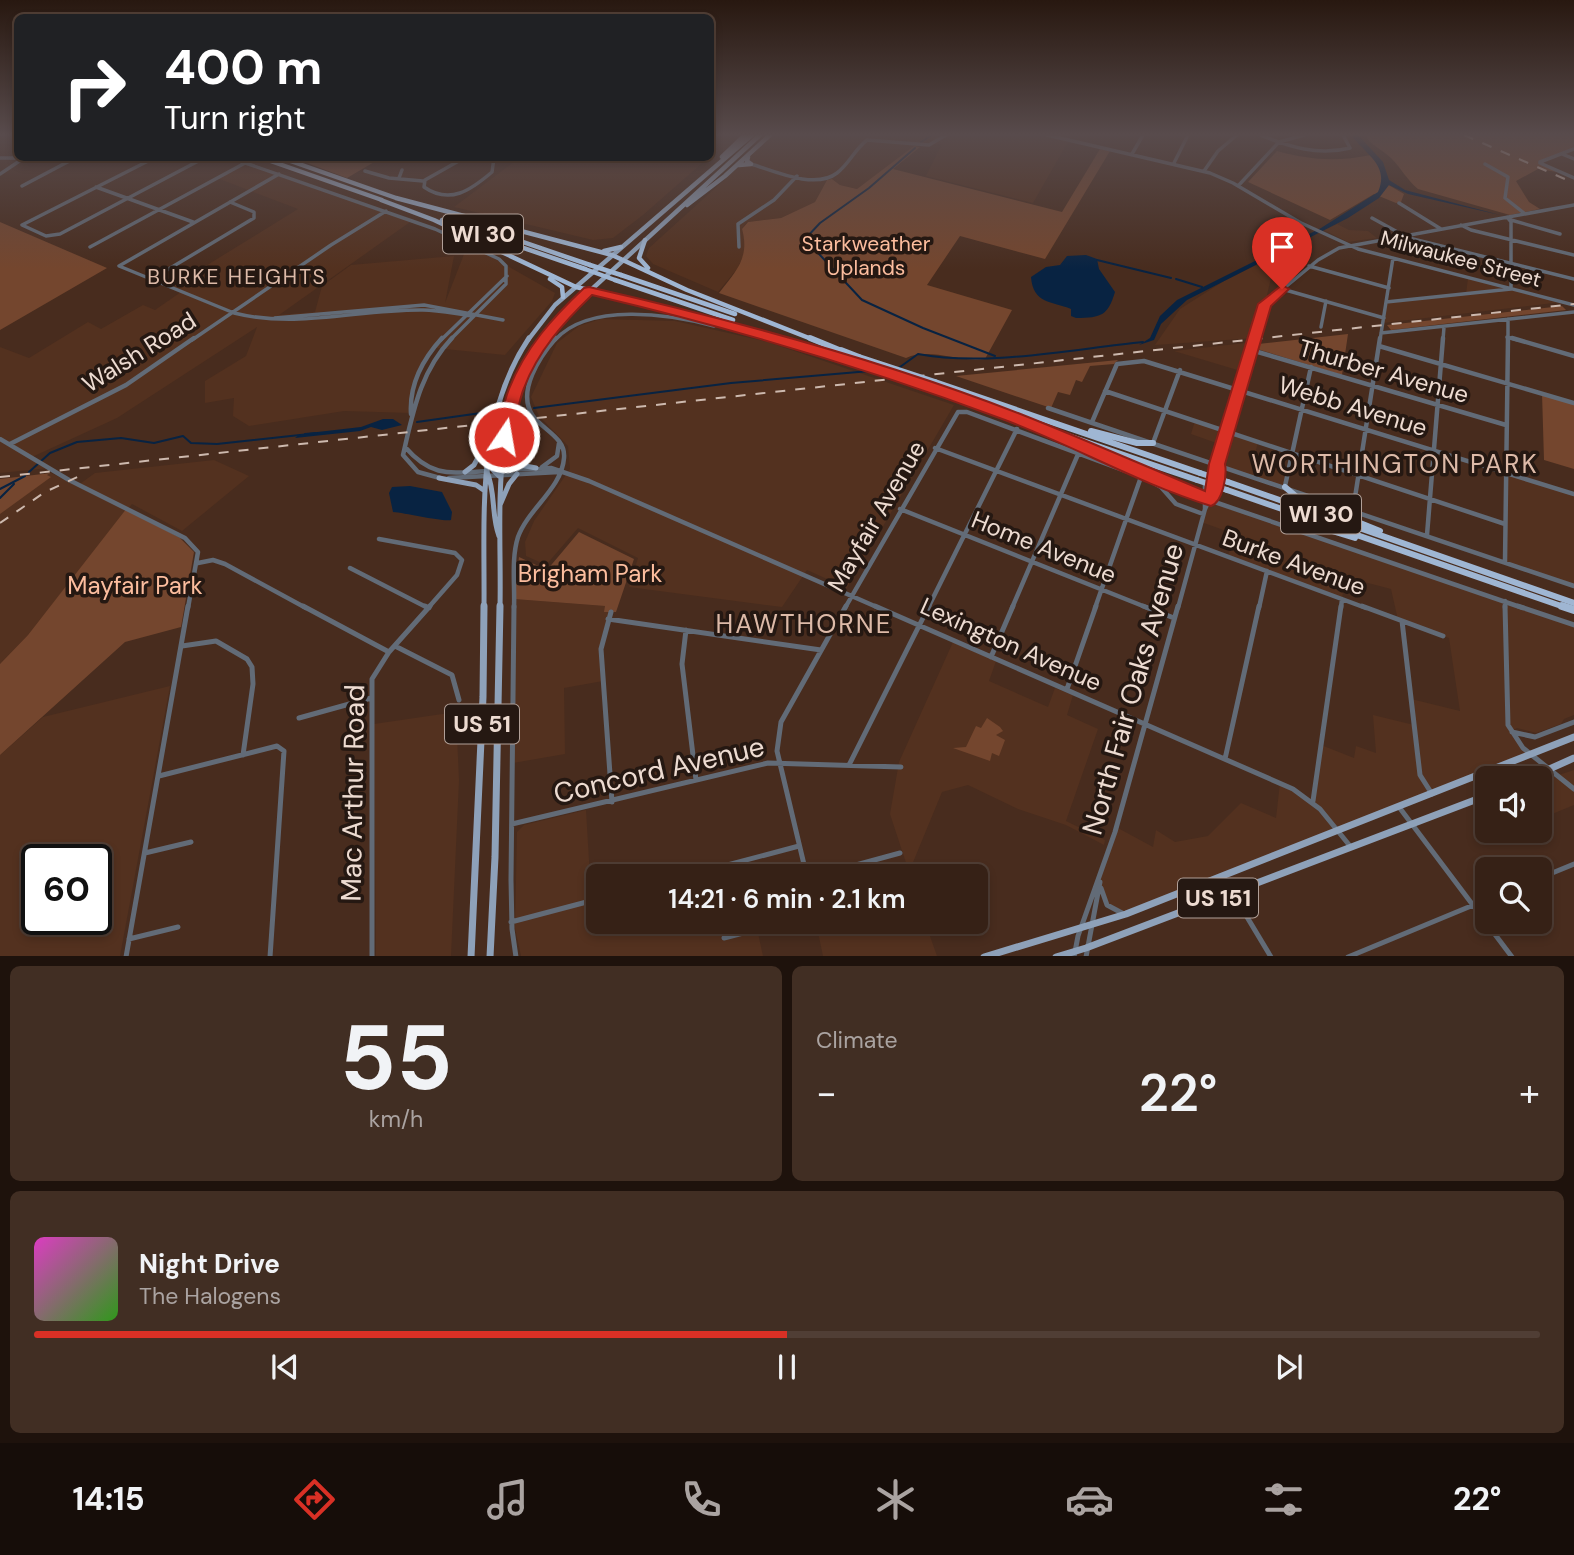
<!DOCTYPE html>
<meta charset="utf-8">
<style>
body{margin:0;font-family:"DM Sans",sans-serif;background:#412e23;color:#f1f3f6;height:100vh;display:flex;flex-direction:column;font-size:26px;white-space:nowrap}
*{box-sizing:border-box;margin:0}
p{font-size:23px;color:#aaa3a1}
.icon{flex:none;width:38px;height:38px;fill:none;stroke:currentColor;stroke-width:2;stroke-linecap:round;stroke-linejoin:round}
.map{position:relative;height:956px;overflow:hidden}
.panel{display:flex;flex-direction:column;gap:10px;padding:10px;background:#1e120c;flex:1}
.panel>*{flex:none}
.guide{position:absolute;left:14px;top:14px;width:700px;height:147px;border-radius:10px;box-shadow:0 4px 10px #0003,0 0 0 2px #503e35;background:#202124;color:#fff;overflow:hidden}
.fabs{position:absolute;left:1475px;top:766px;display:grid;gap:14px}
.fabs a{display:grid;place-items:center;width:77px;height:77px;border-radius:10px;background:#362116;box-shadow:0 4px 10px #0003,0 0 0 2px #503e35;font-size:35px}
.speed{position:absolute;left:21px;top:844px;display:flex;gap:14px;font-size:35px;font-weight:700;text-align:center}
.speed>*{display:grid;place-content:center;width:91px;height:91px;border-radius:50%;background:#362116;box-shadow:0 4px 10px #0003,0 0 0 2px #503e35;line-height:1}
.speed .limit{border:4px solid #111;border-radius:10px;background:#fff;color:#111}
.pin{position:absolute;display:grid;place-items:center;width:60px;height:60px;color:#fff;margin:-72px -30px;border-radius:50% 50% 50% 0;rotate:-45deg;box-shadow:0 0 7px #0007}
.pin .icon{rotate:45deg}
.me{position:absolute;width:77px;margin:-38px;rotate:12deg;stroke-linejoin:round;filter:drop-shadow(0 0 5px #0008)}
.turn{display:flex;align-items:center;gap:24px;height:147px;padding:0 35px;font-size:32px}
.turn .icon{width:91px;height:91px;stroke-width:2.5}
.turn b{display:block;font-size:49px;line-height:60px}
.big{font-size:52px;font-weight:600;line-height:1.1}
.panel .widget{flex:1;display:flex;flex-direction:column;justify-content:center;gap:10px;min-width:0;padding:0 24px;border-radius:10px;background:#412e23}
.panel .dial{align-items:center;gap:0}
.dial b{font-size:91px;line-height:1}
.song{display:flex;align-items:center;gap:21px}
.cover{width:84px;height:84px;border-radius:10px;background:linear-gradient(135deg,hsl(310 70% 55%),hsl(110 70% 35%))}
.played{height:7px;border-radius:4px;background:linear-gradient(90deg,#d93025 50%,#503e35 50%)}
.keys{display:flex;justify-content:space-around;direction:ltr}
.heat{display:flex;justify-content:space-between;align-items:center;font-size:38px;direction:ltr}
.panel .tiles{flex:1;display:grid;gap:10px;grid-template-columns:1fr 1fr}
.widget:last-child{grid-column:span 2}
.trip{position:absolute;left:586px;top:864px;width:402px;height:70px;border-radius:10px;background:#362116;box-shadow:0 4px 10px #0003,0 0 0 2px #503e35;font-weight:600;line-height:70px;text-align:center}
.dock{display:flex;height:112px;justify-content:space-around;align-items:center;background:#160d09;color:#aaa3a1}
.dock .icon{width:49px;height:49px}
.dock .selected{color:#d93025}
.dock b{font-size:32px;color:#f1f3f6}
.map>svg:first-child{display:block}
.built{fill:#53311f;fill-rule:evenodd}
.green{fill:#74462e}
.water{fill:#082342}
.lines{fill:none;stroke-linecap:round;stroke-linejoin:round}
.stream{stroke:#082342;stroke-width:2}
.minor-far2{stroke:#626b77;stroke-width:3.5}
.minor-far1{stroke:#626b77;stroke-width:4.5}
.minor{stroke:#626b77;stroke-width:5}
.major-far2{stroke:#8ea1b9;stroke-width:4.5}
.major-far1{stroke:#8ea1b9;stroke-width:5}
.major{stroke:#8ea1b9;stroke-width:7}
.highway-far2{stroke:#9fb6d3;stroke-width:4.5}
.highway-far1{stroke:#9fb6d3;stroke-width:6}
.highway{stroke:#9fb6d3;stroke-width:8}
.rail{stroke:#cdb9ae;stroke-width:2;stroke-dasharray:10 10;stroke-linecap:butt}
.highway-bridge-far1{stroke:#9fb6d3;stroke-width:4.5}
.highway-bridge{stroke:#9fb6d3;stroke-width:6}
.route{fill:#d93025;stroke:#8d1f18;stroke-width:2}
.labels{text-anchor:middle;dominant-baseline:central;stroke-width:7;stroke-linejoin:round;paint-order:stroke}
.far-park-label{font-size:21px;fill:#fcbd9e;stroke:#251812}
.far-street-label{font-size:21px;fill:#eddbd1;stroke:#251812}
.far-neighbourhood-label{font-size:21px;letter-spacing:2px;fill:#ddbaa8;stroke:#251812}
.shield{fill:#251812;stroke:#b1a098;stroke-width:2}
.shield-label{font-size:23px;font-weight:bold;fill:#eddbd1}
.street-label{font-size:24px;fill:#eddbd1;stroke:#251812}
.park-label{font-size:24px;fill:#fcbd9e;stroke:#251812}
.neighbourhood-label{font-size:26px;letter-spacing:2px;fill:#ddbaa8;stroke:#251812}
.near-street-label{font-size:28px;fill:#eddbd1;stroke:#251812}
</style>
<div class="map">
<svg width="1574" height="957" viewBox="0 0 1574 957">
<rect width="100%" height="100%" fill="#482c1e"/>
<!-- built -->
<path class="built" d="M774 135H1047L1069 140 1033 203 926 176 942 144 918 145 857 189 840 185 832 179 827 180 815 202 781 218 747 222 742 229 746 245 744 255 737 269 718 292 653 264 646 256 649 248Z
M519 158H708L643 215 613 238 593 240 454 207Z
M246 163 413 220 279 315 315 312 322 286 351 265 454 256 445 303 466 249 471 245 555 293 552 301 505 355 435 348 415 379 411 413 344 411 249 426 233 416 234 398 205 403V381L246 356 257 327 117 418 32 457 49 468 0 473V347L29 358 88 322 101 329 143 305 155 310 181 292 170 288 298 209 217 178Z
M1337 224 1349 230 1368 231 1377 238 1348 242 1324 230Z
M1256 265 1272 274 1267 295 1271 298 1266 303 1255 338 1155 345 1180 309 1224 281Z
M1468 278 1562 302 1383 323 1386 302 1466 294Z
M601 319 675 321 768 342 954 405 847 588 807 570 782 607 629 587 638 558 578 528 546 565 526 556 525 542 534 521 570 469 568 446 539 416 531 397 557 343 579 326Z
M1254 342 1244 372 1174 351Z
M1195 421 1258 442 1253 461 1288 472 1285 487 1217 464 1222 445 1191 434Z
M214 460 249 476 182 531 132 504 28 635 0 664V508L51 473 77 486 95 473Z
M1506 472 1574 494V586L1505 562Z
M1211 500 1574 625V715L1564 719 1561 724 1536 733 1517 728 1512 731 1531 755 1120 913 1106 906 1100 880 1116 827 1153 847 1156 830 1175 842 1208 836 1241 803 1276 818 1280 783 1313 800 1321 745 1354 758 1356 746 1376 753 1373 715 1414 725 1411 699 1460 711 1449 638 1398 620 1391 589 1345 577 1342 599 1228 556 1235 534 1201 522Z
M514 599 605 606 611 612 602 641 603 681 564 688 565 754 513 763Z
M953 642 996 661 989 681 1048 707 1055 688 1073 695 1067 715 1098 729 1066 821 1105 840 1104 845 1066 825 1018 809 968 785 942 792 909 872 890 814 899 762Z
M170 686 120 956 0 957V755L43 717ZM37 859H96V919H37Z
M456 712 459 780 451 956H376L374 724Z
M1574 770V805L1540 819V781Z
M586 810 591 894 592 903 598 901V922H743L746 936 758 933 763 956H521L515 928 517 832 524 825Z
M925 922 937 956H823L816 923Z"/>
<!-- green -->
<path class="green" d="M1365 135H1574V149L1540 162 1563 173 1538 169 1516 181 1529 202 1540 209 1510 215 1418 189C1407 180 1401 168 1391 158 1382 149 1371 146 1365 135Z
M914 146 920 147 893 169 1062 212 1100 149 1110 151 1045 259 960 236 927 285 1012 310 985 359C958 363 931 347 906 358L719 293C736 271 750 258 742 229L748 222 781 218 815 202 827 180 832 179 840 185 857 189Z
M1277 151C1310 160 1337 162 1371 155L1377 161 1385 183 1404 194 1401 202 1396 203 1374 194 1330 220 1248 182Z
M294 158H381L347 178Z
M0 222 107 268 0 330Z
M1562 306 1566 310 1391 330 1387 325Z
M1348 334 1342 375 1257 349 1258 344Z
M1118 360 1114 364 1090 366 1082 382 1076 380 1070 395 1058 392 1051 408 956 376Z
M1542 393 1574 403V469L1544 460Z
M51 473 47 475 51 477 0 514V479Z
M127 508 180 538 194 552 181 627 125 642 0 755V664L28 635Z
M579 532 634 559 616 612H604L605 606 514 599 519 557 547 570Z
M987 718 1000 727 1003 731 996 735 1005 740 999 756 992 753 990 761 953 748 966 747 976 726 981 728Z"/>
<!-- water -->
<path class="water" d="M1351 135H1358L1383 162 1389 180 1405 190 1500 215 1408 194 1389 185 1379 198 1348 218 1187 300 1161 324 1154 340 1139 345 1150 338 1160 316 1177 300 1321 228 1378 192C1390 165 1365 154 1351 135Z
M1086 255 1097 259 1099 269 1115 292C1108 315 1102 318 1076 318L1071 316V309C1052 301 1033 304 1031 277L1046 267 1060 265 1067 256Z
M383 419H393L402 425 382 430 371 427 360 431 295 438 300 434 361 427Z
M410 486 442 492 452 512 451 520C443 522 406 513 393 512L389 493 392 487Z"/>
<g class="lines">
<!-- stream -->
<path class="stream" d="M921 142 932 135
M915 148 869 188 820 223 805 239 862 300 923 328 995 356
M1097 260 1171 278
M1176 279 1202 287
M900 367 918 354C987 367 1072 349 1143 342
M534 408 731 383 870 371
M417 422 488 412
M305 434 317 433
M29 472 50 453 77 442 121 438 154 443 183 436 191 443 217 444 300 435
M0 489 25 476
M0 498 14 484"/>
<!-- minor-far2 -->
<path class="minor-far2" d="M1047 135 1210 173 1233 183 1301 223
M1260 135C1290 147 1318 156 1350 148L1343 135
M1132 154 1143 135
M1562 154 1574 159
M0 158H46
M154 158 22 225 46 236 60 234 204 158
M231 158 435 229 499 259 506 266V284L450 340
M464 158 425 180 424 187C450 205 471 190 492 172L494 158
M1540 162 1574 149
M1174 163 1188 135
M1540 163 1574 178
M751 164C774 171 815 190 837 173 849 164 855 149 867 140L929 145 946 135
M1485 164 1508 177 1505 198 1525 214
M365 171 389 178 423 181
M1204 171 1218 151 1237 135
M0 174 24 158
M279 174 119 266 234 313C298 329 359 309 423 310 439 310 456 314 472 316
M399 178 402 170
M22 186 75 158
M1238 186 1279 142 1304 135
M96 187 193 222
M1399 203 1441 229
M1372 218 1403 235
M1511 220 1560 234
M1299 222 1358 249 1574 305
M1461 225 1471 230 1574 255
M1405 237 1574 279
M90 247 245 163
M739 247 738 224 774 200 797 176
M1309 266 1389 288
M152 279 254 218V212L230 202
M1282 289 1384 318
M1386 302 1511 289V222L1507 217
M275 318 424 305 503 320
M1321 327 1326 301
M1381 333 1574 312
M1507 337 1518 340
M192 340 331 245 386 211
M441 340 507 276
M555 340C589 302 669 314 714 326
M1255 340 1266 303 1318 260 1339 248 1574 205
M1380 340 1393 258
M1443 340 1444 327
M1508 340V319"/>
<!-- minor-far1 -->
<path class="minor-far1" d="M1512 338 1574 356
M1379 346 1574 403
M1251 350 1506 425
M1105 391 1505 524
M1048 408 1574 586
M411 414C409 384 422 360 442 338
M1092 422 1117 364 1144 361 1574 494
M0 439 69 480 185 538 198 552 188 608
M1153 443 1180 370
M10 444 126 385 194 338
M405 447C432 478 450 473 488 471
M935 448 1366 608
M542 467 557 456 559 443
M500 470 551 468 589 481 879 608
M440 478 418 472 403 455C413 412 420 372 452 338
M449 478 559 472
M1285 486 1311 367
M1203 498 1523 608
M900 509 1148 608
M1205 509V485L1216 464
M1353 510 1380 338
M1427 535 1443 338
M379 539 455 553 462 560 457 575 428 608
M1505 562 1508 338
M198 563 213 560 225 564 306 608
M350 568 428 608
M1505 601V608
M514 608C515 585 511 559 518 537 528 509 562 488 564 458 566 438 543 430 533 416 516 392 540 356 556 338
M845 608 958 412H967L1147 479 1161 487 1176 504 1203 514
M928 608 1017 429
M1012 608 1079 452
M1095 608 1141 477
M1178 608 1205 509 1215 487 1217 464 1255 338
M1259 608 1267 571
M1341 608 1342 599"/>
<!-- minor -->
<path class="minor" d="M303 606 389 652
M425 606 429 608
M514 606 511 880 512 929 516 957
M875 606 1293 789 1320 809 1350 846
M1143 606 1174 618
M1362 606 1443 636
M1505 606 1508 725 1523 748 1574 789
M1518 606 1574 625
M611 612 601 649 612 802
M608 619 821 650
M1402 621 1420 775 1432 794
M686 630 682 664 696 780
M182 646 216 641 247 659 252 667 253 684 243 755
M395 646 452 675 459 700
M991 657 1013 606
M1067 689 1096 606
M299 718 371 698
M1512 732 1535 737 1574 722
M1225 759 1259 606
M849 765 929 606
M159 776 277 746 284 751 270 957
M1313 801 1341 606
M1399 807 1512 957
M512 824 768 763 901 767
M145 853 191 842
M682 877 799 846
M807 877 777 751 781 722 846 606
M812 877 900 853
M1540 878 1574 864
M1101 888 1107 905 1122 913
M1232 892 1271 957
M511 922 598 899
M724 938 786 922
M129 939 178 927
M126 957 188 606
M372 957V679L389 652 430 606
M1074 957 1078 936 1115 832 1178 606
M1086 957 1100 882
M1348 957 1488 899"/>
<!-- major-far2 -->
<path class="major-far2" d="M722 157 745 135
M739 165 751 164 747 161 748 157
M687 205 725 176 770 135
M528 340 555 305 752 135
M542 340 556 322 760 135"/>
<!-- major-far1 -->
<path class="major-far1" d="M496 418 498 424 493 470 499 476
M500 458 510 463 536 468
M465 472 474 465 487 441
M487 472C496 493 491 515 499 536
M439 478 476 485 485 491
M500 505 509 484 517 474
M484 608C485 515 475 419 529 338
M500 608C502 516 488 417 543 338"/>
<!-- major -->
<path class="major" d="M1527 779 1574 758
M471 957 483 697 484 606
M490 957 495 857 500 606
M984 957 1126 914 1574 737
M1056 957 1086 948 1488 795"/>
<!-- highway-far2 -->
<path class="highway-far2" d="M262 158 382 200
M282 158 399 199
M396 198 612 255 687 290 814 340
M381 200 434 220 576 287 728 323 785 340
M456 219 590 265
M442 220 585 269
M645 240 639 258 648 268
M604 251 621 247
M621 275 735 314
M550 279 562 287 563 297
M615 280 733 320"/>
<!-- highway-far1 -->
<path class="highway-far1" d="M779 338 811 348
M810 338 844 352
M809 347 852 362
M841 350 859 357
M935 382 1200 473
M916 384 1197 480
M1091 431 1137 443H1153
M1074 442 1203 498
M1228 482 1574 603
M1285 487 1298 498 1380 531
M1227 490 1567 608
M1286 525 1309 524 1355 538"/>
<!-- highway -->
<path class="highway" d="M1562 606 1574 610"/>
<!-- rail -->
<path class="rail" d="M1464 135 1574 183
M0 477 1574 304
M0 523 45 492 84 474"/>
<!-- highway-bridge-far1 -->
<path class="highway-bridge-far1" d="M590 265 621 275
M585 269 615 280"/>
<!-- highway-bridge -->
<path class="highway-bridge" d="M859 357 935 382
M852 362 916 384
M1200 473 1228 482
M1197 480 1227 490"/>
</g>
<!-- sky -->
<linearGradient id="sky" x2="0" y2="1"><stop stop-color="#281810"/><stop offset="0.5" stop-color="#584b4c"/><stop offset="1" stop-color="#584b4c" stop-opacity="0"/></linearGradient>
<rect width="1574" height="269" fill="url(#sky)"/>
<!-- route -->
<path class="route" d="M1282 285 1289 289 1271 306 1225 464C1227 475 1223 502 1211 506 1140 484 1074 446 1005 420 870 369 732 328 592 295 563 323 538 351 524 388 517 405 517 425 509 441L504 443 496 437C500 422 503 404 509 389 525 348 553 317 584 288L589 287C734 320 879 359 1018 413 1081 438 1143 465 1205 491L1209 464 1258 304Z"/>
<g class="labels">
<!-- far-park labels -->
<g class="far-park-label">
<text x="866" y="244">Starkweather<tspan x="866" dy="24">Uplands</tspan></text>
</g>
<!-- far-street labels -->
<g class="far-street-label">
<text transform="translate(1461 259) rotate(15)">Milwaukee Street</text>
</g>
<!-- far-neighbourhood labels -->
<g class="far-neighbourhood-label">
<text x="237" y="277">BURKE HEIGHTS</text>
</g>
<!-- shield labels -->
<g class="shield">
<rect x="443" y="214.5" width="80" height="39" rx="5"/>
<rect x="1281" y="494.5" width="80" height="39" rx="5"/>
<rect x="445" y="704.5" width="74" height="39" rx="5"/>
<rect x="1178" y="878.5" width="80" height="39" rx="5"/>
</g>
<g class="shield-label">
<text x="483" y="234">WI 30</text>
<text x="1321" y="514">WI 30</text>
<text x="482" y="724">US 51</text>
<text x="1218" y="898">US 151</text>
</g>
<!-- street labels -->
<g class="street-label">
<text transform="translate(139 352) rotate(-32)">Walsh Road</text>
<text transform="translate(1384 371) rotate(16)">Thurber Avenue</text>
<text transform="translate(1353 406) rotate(17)">Webb Avenue</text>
<text transform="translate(876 516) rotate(-60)">Mayfair Avenue</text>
<text transform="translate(1044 547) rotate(22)">Home Avenue</text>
<text transform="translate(1294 562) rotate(20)">Burke Avenue</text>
<text transform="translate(1011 644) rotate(24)">Lexington Avenue</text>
</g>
<!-- park labels -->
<g class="park-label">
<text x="590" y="573">Brigham Park</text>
<text x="135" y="585">Mayfair Park</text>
</g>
<!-- neighbourhood labels -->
<g class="neighbourhood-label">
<text x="1395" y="464">WORTHINGTON PARK</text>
<text x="804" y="624">HAWTHORNE</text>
</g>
<!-- near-street labels -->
<g class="near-street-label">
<text transform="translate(1133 689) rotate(-74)">North Fair Oaks Avenue</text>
<text transform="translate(659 770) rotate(-13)">Concord Avenue</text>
<text transform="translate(353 793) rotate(-89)">Mac Arthur Road</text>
</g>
</g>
</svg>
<div class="fabs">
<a><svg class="icon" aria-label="sound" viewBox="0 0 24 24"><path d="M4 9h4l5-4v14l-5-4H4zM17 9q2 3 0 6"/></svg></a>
<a><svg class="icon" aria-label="search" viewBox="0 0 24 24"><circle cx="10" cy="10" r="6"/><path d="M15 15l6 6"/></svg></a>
</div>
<div class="speed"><div class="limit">60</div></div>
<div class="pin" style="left:1282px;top:289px;background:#d93025"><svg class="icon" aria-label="arrive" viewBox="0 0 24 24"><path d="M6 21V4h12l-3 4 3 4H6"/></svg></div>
<svg class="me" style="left:504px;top:437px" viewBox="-20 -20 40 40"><circle r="17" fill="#d93025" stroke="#fff" stroke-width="3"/><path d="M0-11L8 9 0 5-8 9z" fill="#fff"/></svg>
<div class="trip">14:21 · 6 min · 2.1 km</div>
<div class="guide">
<div class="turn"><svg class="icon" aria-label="right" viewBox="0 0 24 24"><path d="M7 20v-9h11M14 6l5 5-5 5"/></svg><div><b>400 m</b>Turn right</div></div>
</div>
</div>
<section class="panel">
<div class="tiles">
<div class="widget dial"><b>55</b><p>km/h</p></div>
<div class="widget"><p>Climate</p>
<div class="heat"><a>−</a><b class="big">22°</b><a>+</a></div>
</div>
<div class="widget">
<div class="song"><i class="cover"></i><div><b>Night Drive</b><p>The Halogens</p></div></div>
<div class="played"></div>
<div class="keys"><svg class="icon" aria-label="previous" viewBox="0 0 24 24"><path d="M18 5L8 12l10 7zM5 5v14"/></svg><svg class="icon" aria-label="pause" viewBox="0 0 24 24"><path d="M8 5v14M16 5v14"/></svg><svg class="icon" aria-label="next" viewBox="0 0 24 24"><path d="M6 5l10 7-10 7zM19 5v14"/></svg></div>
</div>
</div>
</section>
<nav class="dock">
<b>14:15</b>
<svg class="icon selected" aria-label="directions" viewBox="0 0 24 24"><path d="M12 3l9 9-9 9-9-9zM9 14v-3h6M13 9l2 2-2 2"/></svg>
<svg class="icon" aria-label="music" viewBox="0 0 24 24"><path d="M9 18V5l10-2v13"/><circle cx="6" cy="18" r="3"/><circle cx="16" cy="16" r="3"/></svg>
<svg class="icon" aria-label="phone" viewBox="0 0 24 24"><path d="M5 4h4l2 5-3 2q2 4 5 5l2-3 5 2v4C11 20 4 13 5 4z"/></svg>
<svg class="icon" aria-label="climate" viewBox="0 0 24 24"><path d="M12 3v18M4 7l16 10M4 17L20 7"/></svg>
<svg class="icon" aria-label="car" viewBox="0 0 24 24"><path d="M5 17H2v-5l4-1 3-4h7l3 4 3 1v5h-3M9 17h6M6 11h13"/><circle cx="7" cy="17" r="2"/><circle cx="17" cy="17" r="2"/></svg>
<svg class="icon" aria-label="filters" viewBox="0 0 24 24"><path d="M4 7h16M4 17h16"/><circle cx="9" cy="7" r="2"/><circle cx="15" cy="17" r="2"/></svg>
<b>22°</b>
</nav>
